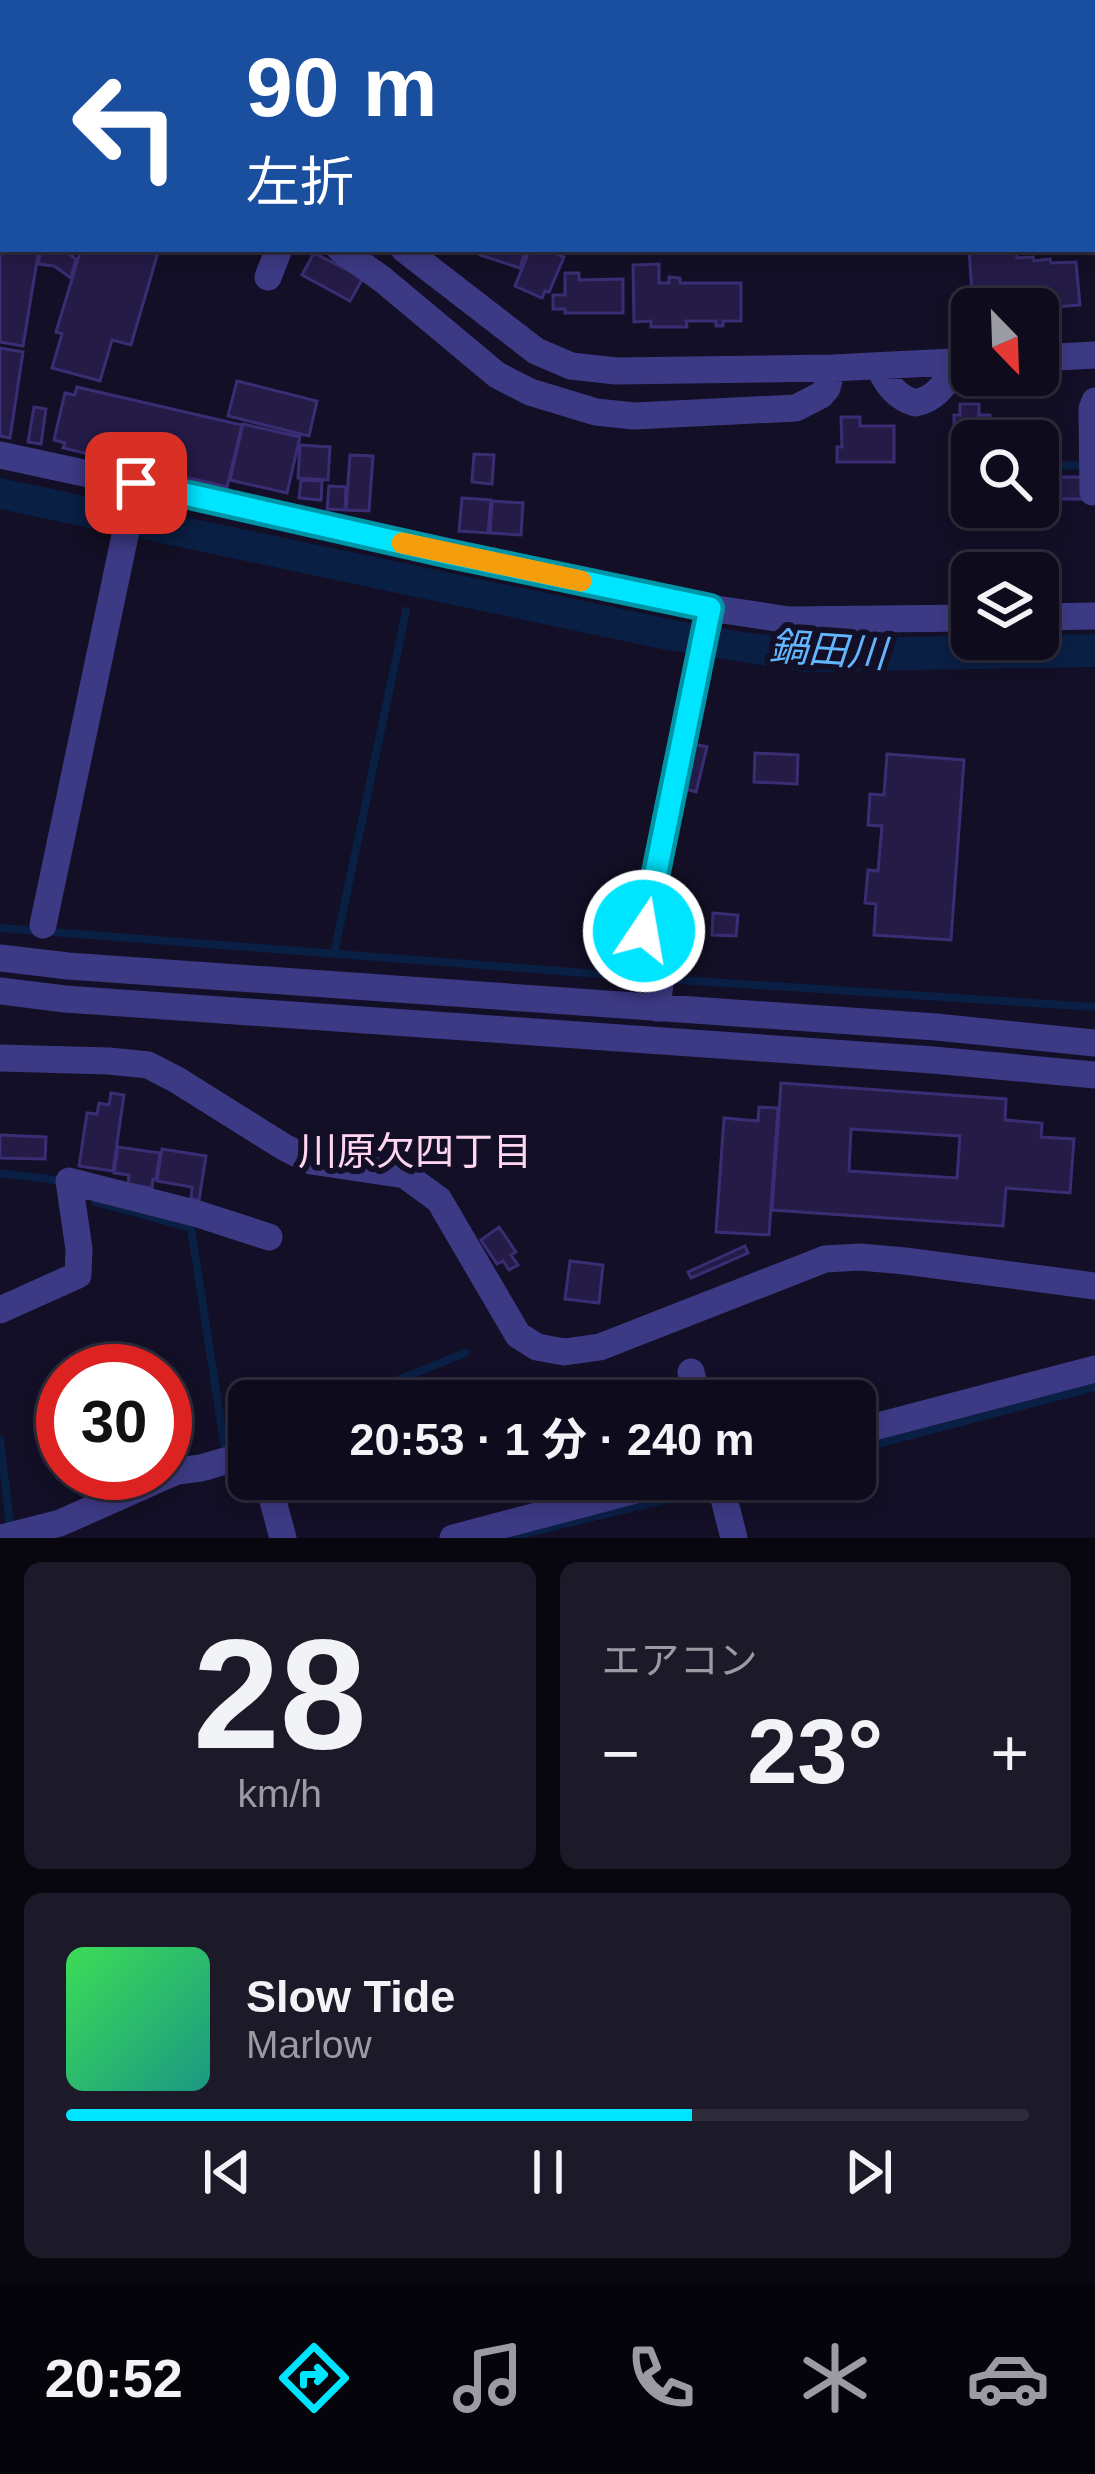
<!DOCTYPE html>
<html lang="ja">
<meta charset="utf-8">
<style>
body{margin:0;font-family:Arial,"Noto Sans JP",sans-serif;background:#1c1929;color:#f1f3f6;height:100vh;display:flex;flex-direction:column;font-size:45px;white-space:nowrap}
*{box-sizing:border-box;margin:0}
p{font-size:39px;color:#9b9ba3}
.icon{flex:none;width:66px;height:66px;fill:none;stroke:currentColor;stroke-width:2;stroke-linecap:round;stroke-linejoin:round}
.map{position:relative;height:1538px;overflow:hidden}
.sheet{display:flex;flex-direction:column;gap:24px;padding:24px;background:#08060f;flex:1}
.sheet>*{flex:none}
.top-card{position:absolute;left:0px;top:0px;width:1095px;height:252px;box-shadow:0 6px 18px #0003,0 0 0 3px #2e2b3b;background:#1a4fa0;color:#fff;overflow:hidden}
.needle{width:78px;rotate:157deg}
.controls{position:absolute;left:951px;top:288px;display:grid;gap:24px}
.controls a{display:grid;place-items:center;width:108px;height:108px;border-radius:18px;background:#0e0b1c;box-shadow:0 6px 18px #0003,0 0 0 3px #2e2b3b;font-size:60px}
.speed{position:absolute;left:36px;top:1344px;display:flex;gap:24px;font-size:60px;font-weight:700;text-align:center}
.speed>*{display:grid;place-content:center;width:156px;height:156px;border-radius:50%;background:#0e0b1c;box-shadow:0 6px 18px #0003,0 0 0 3px #2e2b3b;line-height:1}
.speed .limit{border:18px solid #d22;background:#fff;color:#111}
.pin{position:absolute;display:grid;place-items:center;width:102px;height:102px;color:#fff;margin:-51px;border-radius:24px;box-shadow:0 6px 18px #0006}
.me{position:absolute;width:132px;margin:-66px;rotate:12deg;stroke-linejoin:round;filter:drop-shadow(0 0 9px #0008)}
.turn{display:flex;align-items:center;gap:42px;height:252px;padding:0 48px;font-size:54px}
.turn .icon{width:156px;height:156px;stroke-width:2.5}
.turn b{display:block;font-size:84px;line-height:102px}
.big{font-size:90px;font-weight:700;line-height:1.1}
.sheet .card{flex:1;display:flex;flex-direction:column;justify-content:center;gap:18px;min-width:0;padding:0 42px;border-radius:18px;background:#1c1929}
.sheet .dial{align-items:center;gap:0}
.dial b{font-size:156px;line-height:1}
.song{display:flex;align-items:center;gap:36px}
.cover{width:144px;height:144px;border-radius:18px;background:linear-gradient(135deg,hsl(130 70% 55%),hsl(170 70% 35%))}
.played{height:12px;border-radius:6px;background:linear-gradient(90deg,#00e5ff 65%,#2e2b3b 65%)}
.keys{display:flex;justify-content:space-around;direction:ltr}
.heat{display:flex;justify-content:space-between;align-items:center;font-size:66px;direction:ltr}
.sheet .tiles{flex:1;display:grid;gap:24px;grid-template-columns:1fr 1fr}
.card:last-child{grid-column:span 2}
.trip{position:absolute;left:228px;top:1380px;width:648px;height:120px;border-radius:18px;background:#0e0b1c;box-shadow:0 6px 18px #0003,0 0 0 3px #2e2b3b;font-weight:700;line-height:120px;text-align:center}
.dock{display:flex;height:192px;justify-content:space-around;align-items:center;background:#06040b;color:#9b9ba3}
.dock .icon{width:84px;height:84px}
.dock .selected{color:#00e5ff}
.dock b{font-size:54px;color:#f1f3f6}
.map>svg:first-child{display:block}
.water{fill:#0a1f44}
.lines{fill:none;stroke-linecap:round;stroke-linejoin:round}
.stream{stroke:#0a1f44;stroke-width:8}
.building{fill:#241b47;stroke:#3b2d73;stroke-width:3;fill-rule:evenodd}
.minor{stroke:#3d3a85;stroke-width:27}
.route-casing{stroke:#0095a6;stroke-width:30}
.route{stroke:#00e5ff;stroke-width:21}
.slow{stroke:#f59e0b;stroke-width:21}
.labels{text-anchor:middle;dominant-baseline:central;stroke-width:12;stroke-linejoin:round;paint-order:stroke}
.water-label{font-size:39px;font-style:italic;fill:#62b6ff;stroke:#130f26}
.neighbourhood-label{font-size:39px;fill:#ffd6f0;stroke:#130f26}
</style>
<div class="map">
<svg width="1095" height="1538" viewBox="0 0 1095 1538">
<rect width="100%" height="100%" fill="#130f26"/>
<!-- water -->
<path class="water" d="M0 478 679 621 748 633 813 638 972 636V639H1038V635L1095 634V667L804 672 666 650 0 509Z"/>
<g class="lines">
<!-- stream -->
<path class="stream" d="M299 0 302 3
M431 3 433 0
M957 3 959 0
M0 36 3 37
M1038 466 1085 465
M0 928 625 976
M334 954 406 611
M680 980 1095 1007
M0 1173 55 1180
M96 1202 191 1228 225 1449
M345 1401 465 1353
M0 1440 10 1524
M855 1450 1095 1387
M737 1481 745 1479
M507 1538 706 1490"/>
</g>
<!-- building -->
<path class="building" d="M446 0H685L682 3H444Z
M0 138H3V249H39L23 346 0 342Z
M41 249H62L76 259 71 278 54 266 38 264Z
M81 249H159L131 345 112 340 100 381 52 368 62 334 56 332Z
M482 249H526L520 268 480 255Z
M530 249H545L564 257 549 292 545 291 542 298 515 286Z
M969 249H1016L1017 258 1033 257 1034 261 1050 259 1051 263 1076 262 1080 305 1056 307V313L1038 314V309H973Z
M314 253 363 278 350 301 302 275Z
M659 264V283H669V277L680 278V283H741V321H723V326H716V321H686L687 327H651V321L634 322 633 265Z
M565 273H579V280L623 279V313H565V309H553V295H565Z
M0 348 23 352 10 438 0 436Z
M237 381 317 401 309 436 228 416Z
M77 387 242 425 227 487 63 448 65 443 54 440 65 393 75 395Z
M960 404H979V415H990V441H972V457H954V415H960Z
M34 407 46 409 41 444 28 442Z
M841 417H860V426H894V462H837V447H842Z
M243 424 300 437 287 493 230 480Z
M300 445 330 447 328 480 298 478Z
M474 454 494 455 492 484 472 482Z
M350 455 373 456 369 511 346 510Z
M1038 477H1087V499H1038Z
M301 480 322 481 321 500 299 498Z
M329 486 346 487 345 510 327 509Z
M462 498 491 500 488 533 459 531Z
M492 501 523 503 521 535 490 533Z
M693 744 707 747 696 792 682 788Z
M755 753 798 755 797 784 754 782Z
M887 754 964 760 951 940 874 935 876 904 865 903 868 870 878 871 882 826 868 825 870 794 884 795Z
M713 913 738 915 736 936 712 935Z
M781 1083 1006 1099 1005 1120 1042 1123 1041 1137 1074 1139 1070 1193 1006 1188 1003 1226 772 1210ZM851 1129 960 1136 957 1178 849 1171Z
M111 1093 124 1095 113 1171 79 1166 87 1113 97 1114 99 1103 109 1105Z
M759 1107 778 1108 769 1235 716 1232 724 1118 758 1121Z
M0 1135 46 1137 45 1159 0 1158Z
M118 1147 160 1153 156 1179H153L152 1188 128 1184 129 1175 114 1173Z
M162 1149 206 1156 199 1200 191 1199 192 1187 157 1181Z
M499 1227 516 1252 511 1255 518 1265 509 1270 503 1261 497 1264 481 1240Z
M745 1246 748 1253 691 1278 688 1272Z
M570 1261 603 1265 599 1303 565 1299Z"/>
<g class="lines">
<!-- minor -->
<path class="minor" d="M322 0 326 3
M992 0 996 3
M169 3 171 0
M699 3 701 0
M1092 75 1095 77
M0 85 3 86
M1092 195H1095
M340 249 382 279 497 375 530 392 596 412 634 416 796 408 821 395 827 388 832 368
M404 249 536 351 571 366 616 371 832 368 972 361
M268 277 279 249
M1038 358 1095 355
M879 366C886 384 896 397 915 403 937 399 948 382 955 362
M0 455 710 608 789 620 972 618
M1093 492 1092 409 1095 401
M1038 617 1095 616
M43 925 136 483
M0 958 68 966 936 1027 1095 1043
M0 991 65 999 933 1060 1095 1075
M657 1008 665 942 644 931 710 608
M0 1058 109 1061 148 1065 177 1080 284 1147 311 1161 405 1175 439 1200 518 1335 537 1347 564 1352 600 1347 825 1259 860 1257 905 1261 1095 1286
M0 1310 78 1275 79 1249 69 1181 198 1214 269 1237
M691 1372 698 1401
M855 1432 1095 1369
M267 1479 283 1538
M719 1479 734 1538
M2 1538 60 1523 177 1471 201 1468 249 1454
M453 1538 678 1479"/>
</g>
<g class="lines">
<defs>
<path id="route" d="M136 483 446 553 710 608 644 931"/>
</defs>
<!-- route casing -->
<use href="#route" class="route-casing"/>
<!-- route -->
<use href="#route" class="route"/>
<!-- slow -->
<path class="slow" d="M402 543 581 581"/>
</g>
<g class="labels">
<!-- water labels -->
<g class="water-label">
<text transform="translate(828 650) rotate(4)">鍋田川</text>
</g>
<!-- neighbourhood labels -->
<g class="neighbourhood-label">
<text x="415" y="1151">川原欠四丁目</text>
</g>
</g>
</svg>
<div class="controls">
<a><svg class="needle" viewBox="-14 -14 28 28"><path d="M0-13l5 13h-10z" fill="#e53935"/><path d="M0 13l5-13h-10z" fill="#9b9ba3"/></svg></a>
<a><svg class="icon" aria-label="search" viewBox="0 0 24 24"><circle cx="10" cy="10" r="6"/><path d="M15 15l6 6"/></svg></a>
<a><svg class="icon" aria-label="layers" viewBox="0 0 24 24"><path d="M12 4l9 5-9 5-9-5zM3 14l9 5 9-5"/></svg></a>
</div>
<div class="speed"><div class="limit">30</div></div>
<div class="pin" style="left:136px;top:483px;background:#d93025"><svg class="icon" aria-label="arrive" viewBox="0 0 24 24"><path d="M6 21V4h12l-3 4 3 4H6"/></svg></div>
<svg class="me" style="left:644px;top:931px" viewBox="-20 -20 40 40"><circle r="17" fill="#00e5ff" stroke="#fff" stroke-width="3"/><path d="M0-11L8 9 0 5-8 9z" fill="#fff"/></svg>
<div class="trip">20:53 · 1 分 · 240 m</div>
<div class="top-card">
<div class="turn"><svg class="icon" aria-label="left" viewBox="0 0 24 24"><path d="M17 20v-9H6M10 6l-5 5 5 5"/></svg><div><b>90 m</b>左折</div></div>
</div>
</div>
<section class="sheet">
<div class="tiles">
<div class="card dial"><b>28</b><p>km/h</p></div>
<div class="card"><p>エアコン</p>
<div class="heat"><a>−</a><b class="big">23°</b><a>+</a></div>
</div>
<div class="card">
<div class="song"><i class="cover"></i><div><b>Slow Tide</b><p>Marlow</p></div></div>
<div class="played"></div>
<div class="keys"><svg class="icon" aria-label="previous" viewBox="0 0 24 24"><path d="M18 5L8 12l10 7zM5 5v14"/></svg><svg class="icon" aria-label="pause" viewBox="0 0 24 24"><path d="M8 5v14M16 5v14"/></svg><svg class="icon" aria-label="next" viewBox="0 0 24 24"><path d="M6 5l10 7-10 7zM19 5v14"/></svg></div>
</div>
</div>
</section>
<nav class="dock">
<b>20:52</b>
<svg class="icon selected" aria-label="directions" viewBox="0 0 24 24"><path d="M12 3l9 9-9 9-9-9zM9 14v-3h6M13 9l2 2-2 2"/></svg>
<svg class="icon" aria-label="music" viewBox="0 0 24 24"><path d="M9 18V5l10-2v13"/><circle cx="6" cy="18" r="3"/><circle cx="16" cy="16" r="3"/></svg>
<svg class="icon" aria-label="phone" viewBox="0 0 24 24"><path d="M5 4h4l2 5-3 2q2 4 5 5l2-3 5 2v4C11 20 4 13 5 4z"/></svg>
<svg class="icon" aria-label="climate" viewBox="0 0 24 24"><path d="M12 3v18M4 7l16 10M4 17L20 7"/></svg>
<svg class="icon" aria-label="car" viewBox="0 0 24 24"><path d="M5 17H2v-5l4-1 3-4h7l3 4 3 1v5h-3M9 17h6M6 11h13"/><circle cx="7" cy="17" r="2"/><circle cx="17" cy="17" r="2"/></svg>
</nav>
